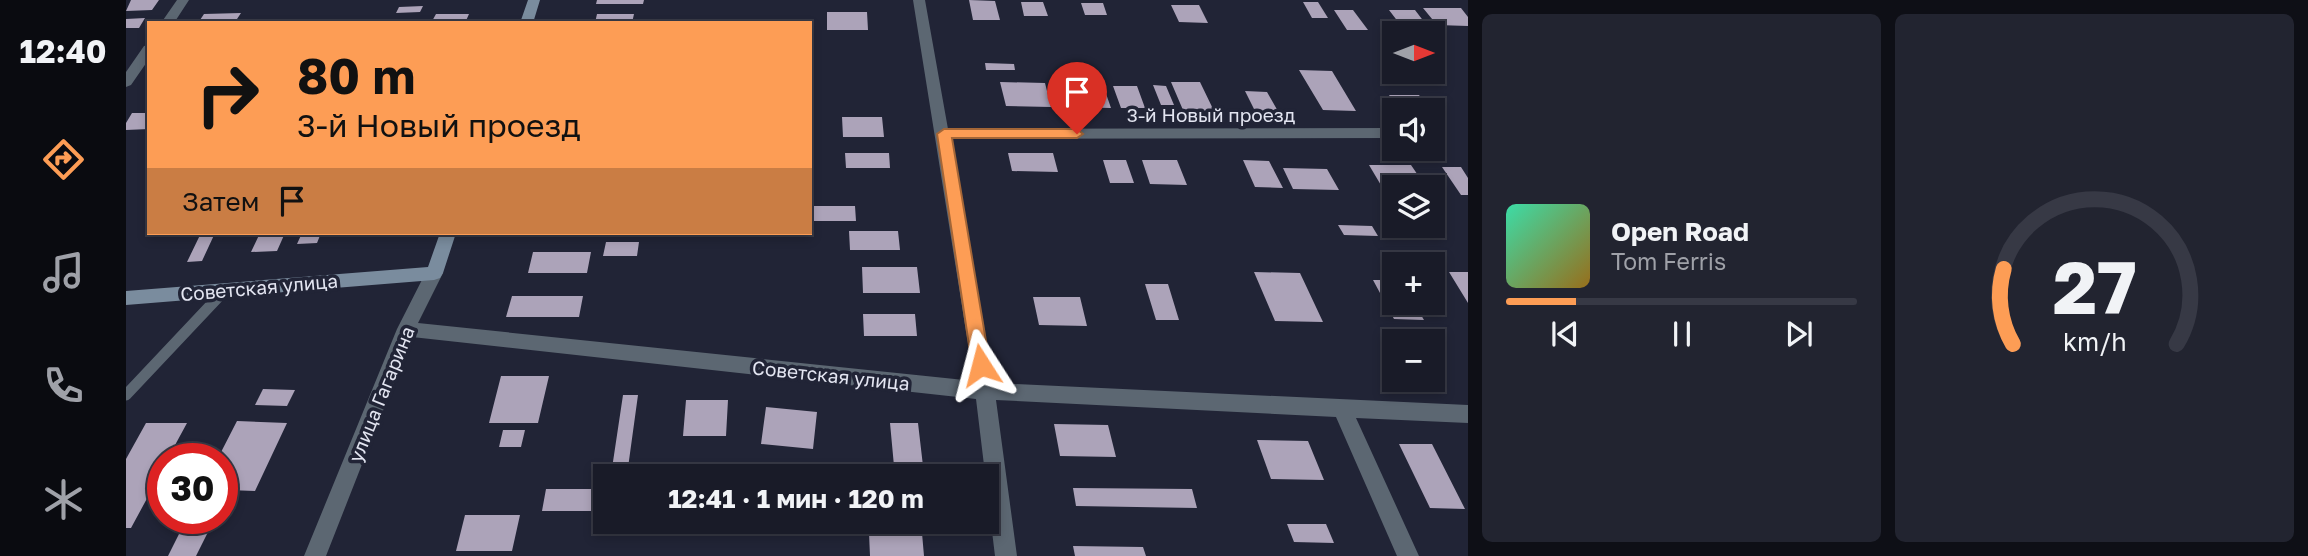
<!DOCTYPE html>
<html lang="ru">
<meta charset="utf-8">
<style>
body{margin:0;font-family:"Golos Text",sans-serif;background:#222430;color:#f1f3f6;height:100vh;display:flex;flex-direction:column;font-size:26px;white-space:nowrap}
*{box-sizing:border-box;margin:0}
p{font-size:23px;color:#9fa1a8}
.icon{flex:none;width:38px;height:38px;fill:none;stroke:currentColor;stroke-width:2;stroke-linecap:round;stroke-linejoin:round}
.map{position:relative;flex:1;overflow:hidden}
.details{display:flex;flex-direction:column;gap:14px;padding:14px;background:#0e0f16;width:840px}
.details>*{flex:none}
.top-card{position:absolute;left:21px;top:21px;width:665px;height:214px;border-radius:0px;box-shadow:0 4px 10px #0003,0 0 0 2px #373945;background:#fd9d55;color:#111;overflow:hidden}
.needle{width:46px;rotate:90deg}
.controls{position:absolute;left:1256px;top:21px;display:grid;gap:14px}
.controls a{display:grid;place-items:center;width:63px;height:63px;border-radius:0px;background:#191b28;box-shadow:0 4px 10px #0003,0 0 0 2px #373945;font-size:35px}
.speed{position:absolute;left:21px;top:443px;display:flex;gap:14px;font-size:35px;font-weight:700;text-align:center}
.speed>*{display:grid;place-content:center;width:91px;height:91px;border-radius:50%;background:#191b28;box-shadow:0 4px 10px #0003,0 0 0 2px #373945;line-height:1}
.speed .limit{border:10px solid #d22;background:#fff;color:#111}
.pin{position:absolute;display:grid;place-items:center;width:60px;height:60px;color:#fff;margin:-72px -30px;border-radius:50% 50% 50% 0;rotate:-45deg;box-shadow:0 0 7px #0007}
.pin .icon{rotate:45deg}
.me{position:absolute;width:77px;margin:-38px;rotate:351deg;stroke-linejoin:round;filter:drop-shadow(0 0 5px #0008)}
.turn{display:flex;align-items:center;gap:24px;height:147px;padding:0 35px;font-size:32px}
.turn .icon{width:91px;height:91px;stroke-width:2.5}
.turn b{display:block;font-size:49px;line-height:60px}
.then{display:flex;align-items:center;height:66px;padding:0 35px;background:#0003;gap:14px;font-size:26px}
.details .card{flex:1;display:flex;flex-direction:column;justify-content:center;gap:10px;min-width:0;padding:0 24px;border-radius:10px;background:#222430}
.details .dial{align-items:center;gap:0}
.dial svg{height:182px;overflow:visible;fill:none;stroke:#373945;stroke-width:7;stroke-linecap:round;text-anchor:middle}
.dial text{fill:#f1f3f6;stroke:none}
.song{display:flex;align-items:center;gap:21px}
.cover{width:84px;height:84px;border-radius:10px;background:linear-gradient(135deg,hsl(160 70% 55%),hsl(40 70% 35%))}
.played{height:7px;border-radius:4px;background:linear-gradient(90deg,#fd9d55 20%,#373945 20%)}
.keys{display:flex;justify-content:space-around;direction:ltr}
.details .tiles{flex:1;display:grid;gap:14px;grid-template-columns:repeat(2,1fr)}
.trip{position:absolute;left:467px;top:464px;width:406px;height:70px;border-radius:0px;background:#191b28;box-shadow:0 4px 10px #0003,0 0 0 2px #373945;font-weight:700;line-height:70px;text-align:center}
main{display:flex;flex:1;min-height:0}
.tabs{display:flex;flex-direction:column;width:126px;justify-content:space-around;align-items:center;background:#0a0b10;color:#9fa1a8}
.tabs .icon{width:49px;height:49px}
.tabs .current{color:#fd9d55}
.tabs b{font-size:32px;color:#f1f3f6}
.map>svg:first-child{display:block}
.building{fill:#aca3b9}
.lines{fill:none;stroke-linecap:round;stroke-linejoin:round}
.lane{stroke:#5c6772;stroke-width:11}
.street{fill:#5c6772;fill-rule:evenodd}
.secondary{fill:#7a8c9e;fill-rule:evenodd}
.route{fill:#fd9d55;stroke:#a46637;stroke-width:2}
.labels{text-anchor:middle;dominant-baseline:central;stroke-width:7;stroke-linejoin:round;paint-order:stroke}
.street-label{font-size:19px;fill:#e3e5f1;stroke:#212436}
</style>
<main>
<nav class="tabs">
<b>12:40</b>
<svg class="icon current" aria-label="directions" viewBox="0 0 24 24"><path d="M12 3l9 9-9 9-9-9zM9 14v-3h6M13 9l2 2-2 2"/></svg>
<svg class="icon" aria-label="music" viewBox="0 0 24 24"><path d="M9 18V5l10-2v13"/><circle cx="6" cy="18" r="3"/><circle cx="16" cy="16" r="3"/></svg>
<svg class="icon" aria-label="phone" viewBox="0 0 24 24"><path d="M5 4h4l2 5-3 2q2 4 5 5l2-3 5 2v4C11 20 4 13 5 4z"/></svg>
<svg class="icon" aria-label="climate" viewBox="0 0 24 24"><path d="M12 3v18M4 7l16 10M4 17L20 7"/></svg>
</nav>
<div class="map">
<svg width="1342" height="556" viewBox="0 0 1342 556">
<rect width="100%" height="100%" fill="#212436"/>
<!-- building -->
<path class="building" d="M5 0H33L26 10 0 11Z
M471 0H518L517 4H470Z
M843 0 869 1 874 20H847Z
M895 2H917L922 16H898Z
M1177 2H1192L1202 18H1186Z
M955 3H977L981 15H959Z
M1045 5H1073L1082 23 1053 22Z
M297 6 294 12 270 13 273 7Z
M1297 8H1335L1342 17V26L1311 25Z
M1208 10H1227L1242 30H1221Z
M1263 10H1289L1302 27H1276Z
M701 12H741L742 30H701Z
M115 13 109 22 72 23 78 14Z
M310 14H343L339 23H305Z
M471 14H508L506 23H469Z
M19 18 13 28H0V19Z
M859 63 888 64 889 70H860Z
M1173 70 1206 71 1230 111 1197 110Z
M874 82 919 83 925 107 880 106Z
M1045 82H1074L1088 111 1057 110Z
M937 85H977L985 108 943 107Z
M1027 85 1040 86 1048 105H1035Z
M987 86H1011L1019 108H995Z
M1119 91 1141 92 1153 113H1130Z
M1263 95H1293L1303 110H1273Z
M6 113H23V129L0 130V123Z
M716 117H756L758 137H717Z
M719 153H763L764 168H720Z
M882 153H927L932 172 886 171Z
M977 160H1000L1008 183H984Z
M1016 160H1051L1061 185 1024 184Z
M1117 160 1143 161 1157 188 1129 187Z
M1243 165H1285L1300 187H1269V197H1262Z
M1316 167H1335L1342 178V195H1335Z
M1157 168 1201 169 1213 190 1167 189Z
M684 206H729L730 221H684Z
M1212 225 1246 226 1252 236 1218 235Z
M723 231H772L774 250H724Z
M75 233H89L76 261 61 262Z
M134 233H159L151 251 125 252Z
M176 233H195L191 243 171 244Z
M480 242H513L511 256H477Z
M407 252H465L461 273H402Z
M736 267H791L794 293H737Z
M1128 272 1174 273 1197 322 1149 321Z
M1323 272H1342V303Z
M1247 280H1269V303H1288L1298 320 1268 319Z
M1019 284H1042L1053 320H1030Z
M386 296H457L453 317H380Z
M907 297H954L961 326 913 325Z
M737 314H789L791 336H738Z
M375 376H423L412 423H363Z
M137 389 169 390 161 406 129 405Z
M497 395H512L501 475H485Z
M560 400H602L600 436H557Z
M640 407 691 412 687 449 635 444Z
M111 421 161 423 129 491 102 490 96 502V458H92Z
M20 423H61L42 458H37V469L5 528H0V459Z
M764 423H792L797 466H768Z
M928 424 982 425 990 457 934 456Z
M377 430H399L395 447H373Z
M1131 440 1182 441 1198 480 1145 479Z
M1273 444H1306L1339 509 1304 508Z
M710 466H746L747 476H710Z
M947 488 1066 489 1071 508 950 506Z
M420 489H471L467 511H416Z
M339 515H394L386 551H330Z
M61 518H89L70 556H42Z
M1161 524H1200L1208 543 1168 542Z
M743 533H796L798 556H744Z
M947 546 1017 547 1020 556H949Z"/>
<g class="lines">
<!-- lane -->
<path class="lane" d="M0 395 99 290"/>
<!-- street -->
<path class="street" d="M51 0H63L48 23H35Z
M787 0H799L822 129 1269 128V138L824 139 867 383 1342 405V423L1230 418 1293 556H1271L1210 417 870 400 891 556H869L850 399 286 337 200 556H178L271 329 302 268H314L317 273 292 323 848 381Z
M23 45V59L5 85 0 87V72L18 46Z"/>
<!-- secondary -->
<path class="secondary" d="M402 0H414L407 23H394Z
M314 233H330L317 273 314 278 308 280 0 305V291L302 267Z"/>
</g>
<!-- route -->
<path class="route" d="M818 129H951L957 134 951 138H826L864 365 861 371 855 373 849 371 846 365 811 134Z"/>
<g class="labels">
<!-- street labels -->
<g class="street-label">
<text x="1085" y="114">3-й Новый проезд</text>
<text transform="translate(133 287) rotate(-5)">Советская улица</text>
<text transform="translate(705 375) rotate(6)">Советская улица</text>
<text transform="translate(255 394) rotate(-68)">улица Гагарина</text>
</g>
</g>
</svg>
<div class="controls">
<a><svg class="needle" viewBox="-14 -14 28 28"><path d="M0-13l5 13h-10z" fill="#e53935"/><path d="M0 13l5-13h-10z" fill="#9fa1a8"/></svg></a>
<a><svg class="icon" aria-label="sound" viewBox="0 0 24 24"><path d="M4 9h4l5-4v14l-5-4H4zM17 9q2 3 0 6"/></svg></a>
<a><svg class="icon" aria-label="layers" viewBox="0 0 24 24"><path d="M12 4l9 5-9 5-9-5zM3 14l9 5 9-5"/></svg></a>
<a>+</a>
<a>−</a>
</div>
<div class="speed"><div class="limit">30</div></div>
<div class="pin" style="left:951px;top:134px;background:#d93025"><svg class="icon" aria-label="arrive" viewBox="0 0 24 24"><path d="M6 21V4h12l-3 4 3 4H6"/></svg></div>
<svg class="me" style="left:855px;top:365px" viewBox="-20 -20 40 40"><path d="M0-17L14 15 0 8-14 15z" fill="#fd9d55" stroke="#fff" stroke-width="4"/></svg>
<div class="trip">12:41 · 1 мин · 120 m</div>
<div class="top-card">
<div class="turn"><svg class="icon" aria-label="right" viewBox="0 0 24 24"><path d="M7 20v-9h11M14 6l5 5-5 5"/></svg><div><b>80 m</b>3-й Новый проезд</div></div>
<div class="then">Затем<svg class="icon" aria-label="arrive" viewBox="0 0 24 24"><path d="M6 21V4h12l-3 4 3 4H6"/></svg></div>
</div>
</div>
<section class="details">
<div class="tiles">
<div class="card">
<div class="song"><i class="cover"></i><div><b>Open Road</b><p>Tom Ferris</p></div></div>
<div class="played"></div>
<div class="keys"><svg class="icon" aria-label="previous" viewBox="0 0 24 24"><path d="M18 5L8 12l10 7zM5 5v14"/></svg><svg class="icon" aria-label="pause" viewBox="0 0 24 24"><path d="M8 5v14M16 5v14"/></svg><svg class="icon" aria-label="next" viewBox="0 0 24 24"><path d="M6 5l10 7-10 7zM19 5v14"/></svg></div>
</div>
<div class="card dial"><svg viewBox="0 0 100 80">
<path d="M14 69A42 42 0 1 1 86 69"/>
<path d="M14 69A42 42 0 0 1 10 36" stroke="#fd9d55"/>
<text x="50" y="56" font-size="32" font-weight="700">27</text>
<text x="50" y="72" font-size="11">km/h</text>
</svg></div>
</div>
</section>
</main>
